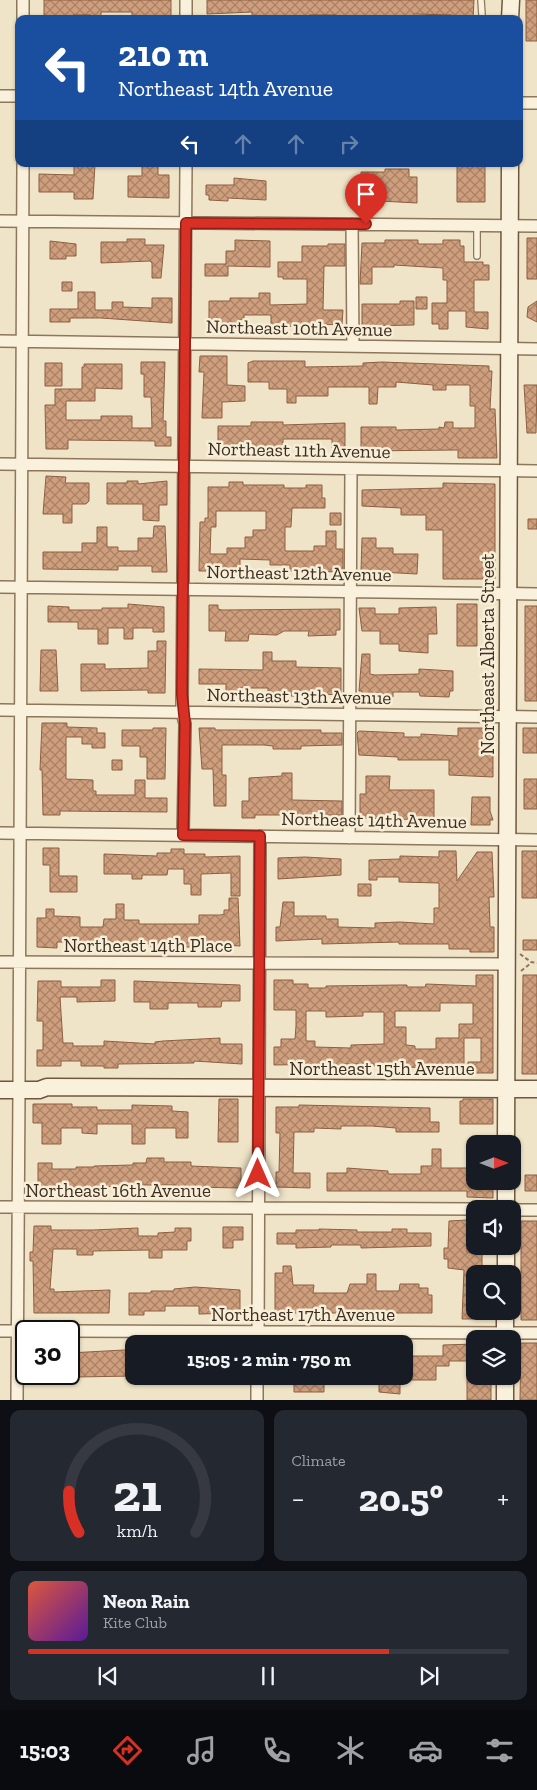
<!DOCTYPE html>
<meta charset="utf-8">
<style>
body{margin:0;font-family:"Zilla Slab",serif;background:#242831;color:#f1f3f6;height:100vh;display:flex;flex-direction:column;font-size:19px;white-space:nowrap}
*{box-sizing:border-box;margin:0}
p{font-size:16px;color:#9ea1a6}
.icon{flex:none;width:28px;height:28px;fill:none;stroke:currentColor;stroke-width:2;stroke-linecap:round;stroke-linejoin:round}
.map{position:relative;height:1400px;overflow:hidden}
.sheet{display:flex;flex-direction:column;gap:10px;padding:10px;background:#0d0f14;flex:1}
.sheet>*{flex:none}
.hud{position:absolute;left:15px;top:15px;width:508px;height:152px;border-radius:10px;box-shadow:0 1px 4px #0004;background:#1a4fa0;color:#fff;overflow:hidden}
.needle{width:32px;rotate:90deg}
.fabs{position:absolute;left:466px;top:1135px;display:grid;gap:10px}
.fabs a{display:grid;place-items:center;width:55px;height:55px;border-radius:10px;background:#171b24;box-shadow:0 1px 4px #0004;font-size:25px}
.speed{position:absolute;left:15px;top:1320px;display:flex;gap:10px;font-size:25px;font-weight:700;text-align:center}
.speed>*{display:grid;place-content:center;width:65px;height:65px;border-radius:50%;background:#171b24;box-shadow:0 1px 4px #0004;line-height:1}
.speed .limit{border:2px solid #111;border-radius:8px;background:#fff;color:#111}
.pin{position:absolute;display:grid;place-items:center;width:42px;height:42px;color:#fff;margin:-51px -21px;border-radius:50% 50% 50% 0;rotate:-45deg;box-shadow:0 0 5px #0007}
.pin .icon{rotate:45deg}
.me{position:absolute;width:55px;margin:-28px;rotate:0deg;stroke-linejoin:round;filter:drop-shadow(0 0 4px #0008)}
.turn{display:flex;align-items:center;gap:18px;height:105px;padding:0 20px;font-size:22px}
.turn .icon{width:65px;height:65px;stroke-width:2.5}
.turn b{display:block;font-size:35px;line-height:42px}
.lanes{display:flex;align-items:center;height:48px;padding:0 20px;background:#0003;justify-content:center;gap:25px;direction:ltr}
.lanes .off{opacity:.35}
.big{font-size:38px;font-weight:800;line-height:1.1}
.sheet .tile{flex:1;display:flex;flex-direction:column;justify-content:center;gap:8px;min-width:0;padding:0 18px;border-radius:10px;background:#242831}
.sheet .dial{align-items:center;gap:0}
.dial svg{height:130px;overflow:visible;fill:none;stroke:#363941;stroke-width:7;stroke-linecap:round;text-anchor:middle}
.dial text{fill:#f1f3f6;stroke:none}
.song{display:flex;align-items:center;gap:15px}
.cover{width:60px;height:60px;border-radius:8px;background:linear-gradient(135deg,hsl(10 70% 55%),hsl(270 70% 35%))}
.played{height:5px;border-radius:2px;background:linear-gradient(90deg,#d93025 75%,#363941 75%)}
.keys{display:flex;justify-content:space-around;direction:ltr}
.heat{display:flex;justify-content:space-between;align-items:center;font-size:28px;direction:ltr}
.sheet .tiles{flex:1;display:grid;gap:10px;grid-template-columns:1fr 1fr}
.tile:last-child{grid-column:span 2}
.trip{position:absolute;left:125px;top:1335px;width:288px;height:50px;border-radius:10px;background:#171b24;box-shadow:0 1px 4px #0004;font-weight:800;line-height:50px;text-align:center}
.tabs{display:flex;height:80px;justify-content:space-around;align-items:center;background:#090b0e;color:#9ea1a6}
.tabs .icon{width:35px;height:35px}
.tabs .active{color:#d93025}
.tabs b{font-size:22px;color:#f1f3f6}
.map>svg:first-child{display:block}
.building{fill:url(#building-cross-hatch);stroke:#8d5f41;fill-rule:evenodd}
.lines{fill:none;stroke-linecap:round;stroke-linejoin:round}
.lane-casing{stroke:#8d765c;stroke-width:8}
.street-casing{stroke:#8d765c;stroke-width:14}
.secondary-casing{stroke:#6f573f;stroke-width:19}
.path{stroke:#8d765c;stroke-width:2;stroke-dasharray:4 2.5;stroke-linecap:butt}
.lane{stroke:#faf1dc;stroke-width:5.5}
.street{stroke:#faf1dc;stroke-width:11}
.secondary{stroke:#faf1dc;stroke-width:16}
.route-casing{stroke:#8d1f18;stroke-width:12}
.route{stroke:#d93025;stroke-width:9}
.labels{text-anchor:middle;dominant-baseline:central;stroke-width:5;stroke-linejoin:round;paint-order:stroke}
.street-label{font-size:19px;fill:#3d2e20;stroke:#f7eed8}
</style>
<div class="map">
<svg width="537" height="1400" viewBox="0 0 537 1400">
<defs>
<pattern id="building-cross-hatch" width="8" height="8" patternUnits="userSpaceOnUse" patternTransform="scale(1.25)"><rect width="8" height="8" fill="#cf9f7d"/><path d="M0 0l8 8M0 8l8-8" fill="none" stroke="#a98266"/></pattern>
</defs>
<rect width="100%" height="100%" fill="#f0e4c8"/>
<!-- building -->
<path class="building" d="M44 0H171V18L132 19V12H101V19H91V15H73V19H44Z
M207 0H474L473 19H452V15L414 14V19H381V16H364V19H336V15H309L308 18 275 19V17L252 16V12L207 14Z
M526 0H537V41H526Z
M74 164H95L93 199H74V192H39V174L74 175Z
M142 164H158V175H169V198L128 197V176H142Z
M457 164H485V202H457Z
M385 169H409V177H417V203L361 200V172H385Z
M234 178 266 181V200L228 198V201L209 200V195H206V185H234Z
M527 238H537V279H527Z
M127 239H145V245H164L161 278H152V263L150 261 101 263V242H127Z
M235 240 270 241V267L228 266V276H205V264H226V251H235Z
M385 240H418V244H443V240H460V246H464V262H483V265H489V280H474V312H488V329L466 327V311H448V329H439V324H432V303H447V280H443V268L394 265V267H372V284H360L362 243H385Z
M50 241 76 244V256H66V259H50Z
M328 244H345V266H324L323 310H343L342 324 271 327V315H244V320H239V326H230V323H209V301H230V298H259V293H270V305L307 304V279H283V277H278V262H302V246H328Z
M62 282H72V291H62Z
M78 292H95V310H112V302H123V307L152 308V298H172V323L101 318H70V322H50V309H78Z
M416 297H427V309H416Z
M400 301H414V325L362 326V304H400Z
M537 301V322L527 317 528 307Z
M200 356H227V385L245 386V401L222 402V418H202L204 372H199Z
M253 361H305V367L363 366V363L382 362 489 366V371H492L490 409H495L497 458H458V450L361 451V427H396V430L439 429V427L444 428 445 422H453V428H475V406H470V385H446V390H433V385L396 382V387H378L377 404H369V387H328V396H296V403H287V389H269V382H248V363Z
M141 362H165L163 421H166V437H171V446H155V441L68 440V449H46L45 405H55V389H82V367H84V364H122V389L95 388V401H66V420H101V416H132V428H152L151 397H144V374H141Z
M45 363H62V386H45Z
M524 385H537L536 433H527Z
M251 422H283V425L345 423V448H332V439H283V449L234 448V445H218V426H251Z
M46 476 66 477 65 483H89V501L86 504H72V523H63V514H43Z
M127 481H138V484L167 481V505H159V521L143 520V504H107V483H127Z
M229 482H243V485H284V488H306V485H322V498H325V508H292L291 527H285V551H314V546H326V531H336V549H343V572L290 571V565H270V560L240 559V571H199L200 522H205V518H208V487H229ZM216 511H266V530H253V537H245V548H227V554H210L211 527H216Z
M443 483 495 484V579H443V530H426V515H401V508L362 506V490L443 488Z
M330 513H341V525H330Z
M528 519H537V529H528Z
M154 526H165L167 572H152V566H118V570L43 569V552H82V543H97V527H107V547H118V551H138V538H153Z
M362 538H376V548H393V554H418L417 574 361 571Z
M128 604 164 607V632H153V628H133V639H124V628H108V644H98V629H78V622H48V606L69 607V610H102V608H128Z
M457 604H477V646H457Z
M209 605H218V609L222 610 340 609V630H336V635L308 636 309 631H284L277 635 249 634 248 641H225L226 631H209Z
M525 606H537V701H525Z
M436 607 437 634H428V653L399 651V644H380V631H362L359 608H375V614H399V608Z
M157 641H166L165 693H148V690L81 691V664H105V669L148 668V651H157Z
M41 650H56L58 691H40Z
M263 652H272V661H296V667L341 668V695L303 693V696H291V693H268V688H240V693H226V684H199V669L263 670Z
M362 654H370V674L375 675 419 674V669L453 671V691H450L449 697 420 696 419 692H393V697L362 696V691H359Z
M42 723H67V727L97 728V733H105V748H92V744H82V737H66V779L93 780V791H96V795H135V780H145V798H167V812L60 811V815H43L42 770H40Z
M153 728H166L165 779H147V757H140V746H122V730H153Z
M199 728H215V730H321V733H342V745L301 746V749H273V746L264 745H222V775H226V806H214L213 769H202Z
M458 728H493V777L449 775V760H398V757L359 755 357 733 359 731 404 733V737H421V734L458 736Z
M523 728H537V753H523Z
M112 760H122V770H112Z
M282 773H292V800L342 801V815H255V818H242V801H249V778L282 776Z
M366 776H390L389 790H434V820L360 818V794H366Z
M524 779H537V809H524Z
M472 797H490V811L493 820H490V825H471Z
M43 848H59V876H77V892H50V865H43Z
M171 849H184V854H205V857L240 856V896H231V873L201 874V895H191V884H184V869H168L167 875H142V879H132V874H104V854L157 856V853H171Z
M439 851H456L457 881 477 852H492L494 897H489L490 927H494V952H470V949H449V944H399V942L322 944V939L276 941V927H280L283 902H294V916H326V919H338V927L375 928V923L400 922 434 924V908H439V883L399 882V877H377V880H369V860L400 859V856L439 857Z
M522 851H537V898H522Z
M305 857 341 859V875L278 879V858Z
M358 884H371V896H358Z
M229 898H238L240 946 192 943V947H151V944L126 942H57V948L37 947V918H46V909H54V916L80 917V927H103L104 919H116V904H124V920H139V924H199V915H221L224 914V910H229Z
M523 940H537V950H523Z
M476 975H493V1073H468V1062H481V1038H464V1069L374 1066V1064H344V1067H330V1064L274 1065V1047H281V1039H295L296 1026V1010H274V980H293V984H308V988H326V986L399 985H407V987H425L426 984 476 986ZM440 1003H473V1024H459V1038H436V1049H415V1046L406 1045V1027H395V1011H440ZM306 1011H326V1017L363 1016V1012H384V1044L351 1045V1048L315 1047V1041H306Z
M523 975H537V1074H522Z
M101 980H115V1001L77 1002V997H60L63 1043H73V1046H104V1041L155 1044V1042L163 1041 220 1038V1044H242V1064L194 1061V1063L118 1064V1068H104V1066H81V1061H61V1066H37V1050H43V1021H37L38 981H61V987H101Z
M134 981 240 985V1001H222L221 1007H198V1003H168V1009H150V1002H134Z
M219 1099H238V1142H218Z
M463 1099H493V1124H460V1101H463Z
M33 1104H72V1107H97V1110H132V1105L172 1106V1111L188 1112V1138H176V1128H145V1144H132V1124H97V1134L82 1133V1128H61V1144H42V1123H33Z
M299 1105 430 1108V1122H439V1132H396V1128L372 1126H341V1129L314 1128V1132H294L293 1173H310V1188L276 1187V1172H279L280 1133H276V1107H299Z
M432 1149H441V1168H475V1181H493V1198L467 1197V1191H327V1173H347V1168L388 1171V1174H421V1166H432Z
M147 1158H164V1162H191V1166L241 1168V1188L191 1187V1189H176V1185H145L52 1189V1194H38V1163H52V1169H76V1167H94V1166L133 1165V1163H146Z
M525 1175H537V1191H525Z
M467 1220V1252H482V1270H475V1319H462L464 1270 448 1268V1259H444V1248H448L449 1221Z
M521 1221H537V1320H521Z
M34 1226H51V1230H93L138 1228V1236H158V1233L175 1232V1228H191V1241H187V1250H162V1258H149V1250L93 1251V1255H77V1249H53L50 1289H54V1292L110 1290 109 1313H34L33 1261H30V1252H33Z
M223 1227H243V1240H233V1248H223Z
M319 1229 357 1230V1232H392V1229H407V1233H431V1246L361 1248V1245H331V1247L296 1248V1244H277V1233H296V1230H319Z
M283 1266H291L293 1285H314L313 1293H347L350 1284H367V1274H376V1291H399L400 1284H419V1288H428V1295H432V1313H275V1273H283Z
M195 1287 240 1290V1313L199 1314V1306H165V1311H144V1315H129V1293H151V1291H174V1289Z
M521 1343H537V1400H520Z
M475 1344V1376H491V1400H467V1361H449V1366H436V1380H404V1356H443V1345Z
M124 1350 134 1351V1376L76 1377V1374H69V1353Z
M294 1376H324V1392H294Z
M379 1383H400V1394L379 1392Z"/>
<g class="lines">
<defs>
<path id="lane" d="M481 0 482 15
M477 225V256"/>
<path id="street" d="M23 19V0
M186 19V0
M0 96H19
M519 103H537
M0 221 537 226
M352 224 353 346
M0 341 537 349
M0 464 537 471
M0 587 537 594
M0 710 537 717
M0 833 537 840
M183 835 185 724 182 712 186 164
M349 838 351 469
M0 962 507 964
M19 1082 23 164
M0 1207 475 1209
M512 1210H537
M0 1331H26
M69 1331 537 1333
M258 1344 260 836
M17 1400 19 1090
M257 1400V1376"/>
<path id="secondary" d="M510 19 511 0
M0 1090H39L47 1087 537 1089
M506 1144 510 164
M506 1209V1181
M506 1274V1246
M505 1339V1311
M505 1400V1376"/>
</defs>
<!-- lane casing -->
<use href="#lane" class="lane-casing"/>
<!-- street casing -->
<use href="#street" class="street-casing"/>
<!-- secondary casing -->
<use href="#secondary" class="secondary-casing"/>
<!-- path -->
<path class="path" d="M520 954 531 962 537 963
M521 971 531 963"/>
<!-- lane -->
<use href="#lane" class="lane"/>
<!-- street -->
<use href="#street" class="street"/>
<!-- secondary -->
<use href="#secondary" class="secondary"/>
</g>
<g class="lines">
<defs>
<path id="route" d="M258 1174 260 836 183 835 185 724 182 694 186 223 366 224"/>
</defs>
<!-- route casing -->
<use href="#route" class="route-casing"/>
<!-- route -->
<use href="#route" class="route"/>
</g>
<g class="labels">
<!-- street labels -->
<g class="street-label">
<text transform="translate(299 328) rotate(1)">Northeast 10th Avenue</text>
<text transform="translate(299 450) rotate(1)">Northeast 11th Avenue</text>
<text transform="translate(299 573) rotate(1)">Northeast 12th Avenue</text>
<text transform="translate(487 654) rotate(-90)">Northeast Alberta Street</text>
<text transform="translate(299 696) rotate(1)">Northeast 13th Avenue</text>
<text transform="translate(374 820) rotate(1)">Northeast 14th Avenue</text>
<text x="148" y="945">Northeast 14th Place</text>
<text x="382" y="1068">Northeast 15th Avenue</text>
<text x="118" y="1190">Northeast 16th Avenue</text>
<text x="303" y="1314">Northeast 17th Avenue</text>
</g>
</g>
</svg>
<div class="fabs">
<a><svg class="needle" viewBox="-14 -14 28 28"><path d="M0-13l5 13h-10z" fill="#e53935"/><path d="M0 13l5-13h-10z" fill="#9ea1a6"/></svg></a>
<a><svg class="icon" aria-label="sound" viewBox="0 0 24 24"><path d="M4 9h4l5-4v14l-5-4H4zM17 9q2 3 0 6"/></svg></a>
<a><svg class="icon" aria-label="search" viewBox="0 0 24 24"><circle cx="10" cy="10" r="6"/><path d="M15 15l6 6"/></svg></a>
<a><svg class="icon" aria-label="layers" viewBox="0 0 24 24"><path d="M12 4l9 5-9 5-9-5zM3 14l9 5 9-5"/></svg></a>
</div>
<div class="speed"><div class="limit">30</div></div>
<div class="pin" style="left:366px;top:224px;background:#d93025"><svg class="icon" aria-label="arrive" viewBox="0 0 24 24"><path d="M6 21V4h12l-3 4 3 4H6"/></svg></div>
<svg class="me" style="left:258px;top:1174px" viewBox="-20 -20 40 40"><path d="M0-17L14 15 0 8-14 15z" fill="#d93025" stroke="#fff" stroke-width="4"/></svg>
<div class="trip">15:05 · 2 min · 750 m</div>
<div class="hud">
<div class="turn"><svg class="icon" aria-label="left" viewBox="0 0 24 24"><path d="M17 20v-9H6M10 6l-5 5 5 5"/></svg><div><b>210 m</b>Northeast 14th Avenue</div></div>
<div class="lanes"><svg class="icon" aria-label="left" viewBox="0 0 24 24"><path d="M17 20v-9H6M10 6l-5 5 5 5"/></svg><svg class="icon off" aria-label="ahead" viewBox="0 0 24 24"><path d="M12 20V5M6 11l6-6 6 6"/></svg><svg class="icon off" aria-label="ahead" viewBox="0 0 24 24"><path d="M12 20V5M6 11l6-6 6 6"/></svg><svg class="icon off" aria-label="right" viewBox="0 0 24 24"><path d="M7 20v-9h11M14 6l5 5-5 5"/></svg></div>
</div>
</div>
<section class="sheet">
<div class="tiles">
<div class="tile dial"><svg viewBox="0 0 100 80">
<path d="M14 69A42 42 0 1 1 86 69"/>
<path d="M14 69A42 42 0 0 1 8 44" stroke="#d93025"/>
<text x="50" y="56" font-size="32" font-weight="700">21</text>
<text x="50" y="72" font-size="11">km/h</text>
</svg></div>
<div class="tile"><p>Climate</p>
<div class="heat"><a>−</a><b class="big">20.5°</b><a>+</a></div>
</div>
<div class="tile">
<div class="song"><i class="cover"></i><div><b>Neon Rain</b><p>Kite Club</p></div></div>
<div class="played"></div>
<div class="keys"><svg class="icon" aria-label="previous" viewBox="0 0 24 24"><path d="M18 5L8 12l10 7zM5 5v14"/></svg><svg class="icon" aria-label="pause" viewBox="0 0 24 24"><path d="M8 5v14M16 5v14"/></svg><svg class="icon" aria-label="next" viewBox="0 0 24 24"><path d="M6 5l10 7-10 7zM19 5v14"/></svg></div>
</div>
</div>
</section>
<nav class="tabs">
<b>15:03</b>
<svg class="icon active" aria-label="directions" viewBox="0 0 24 24"><path d="M12 3l9 9-9 9-9-9zM9 14v-3h6M13 9l2 2-2 2"/></svg>
<svg class="icon" aria-label="music" viewBox="0 0 24 24"><path d="M9 18V5l10-2v13"/><circle cx="6" cy="18" r="3"/><circle cx="16" cy="16" r="3"/></svg>
<svg class="icon" aria-label="phone" viewBox="0 0 24 24"><path d="M5 4h4l2 5-3 2q2 4 5 5l2-3 5 2v4C11 20 4 13 5 4z"/></svg>
<svg class="icon" aria-label="climate" viewBox="0 0 24 24"><path d="M12 3v18M4 7l16 10M4 17L20 7"/></svg>
<svg class="icon" aria-label="car" viewBox="0 0 24 24"><path d="M5 17H2v-5l4-1 3-4h7l3 4 3 1v5h-3M9 17h6M6 11h13"/><circle cx="7" cy="17" r="2"/><circle cx="17" cy="17" r="2"/></svg>
<svg class="icon" aria-label="filters" viewBox="0 0 24 24"><path d="M4 7h16M4 17h16"/><circle cx="9" cy="7" r="2"/><circle cx="15" cy="17" r="2"/></svg>
</nav>
